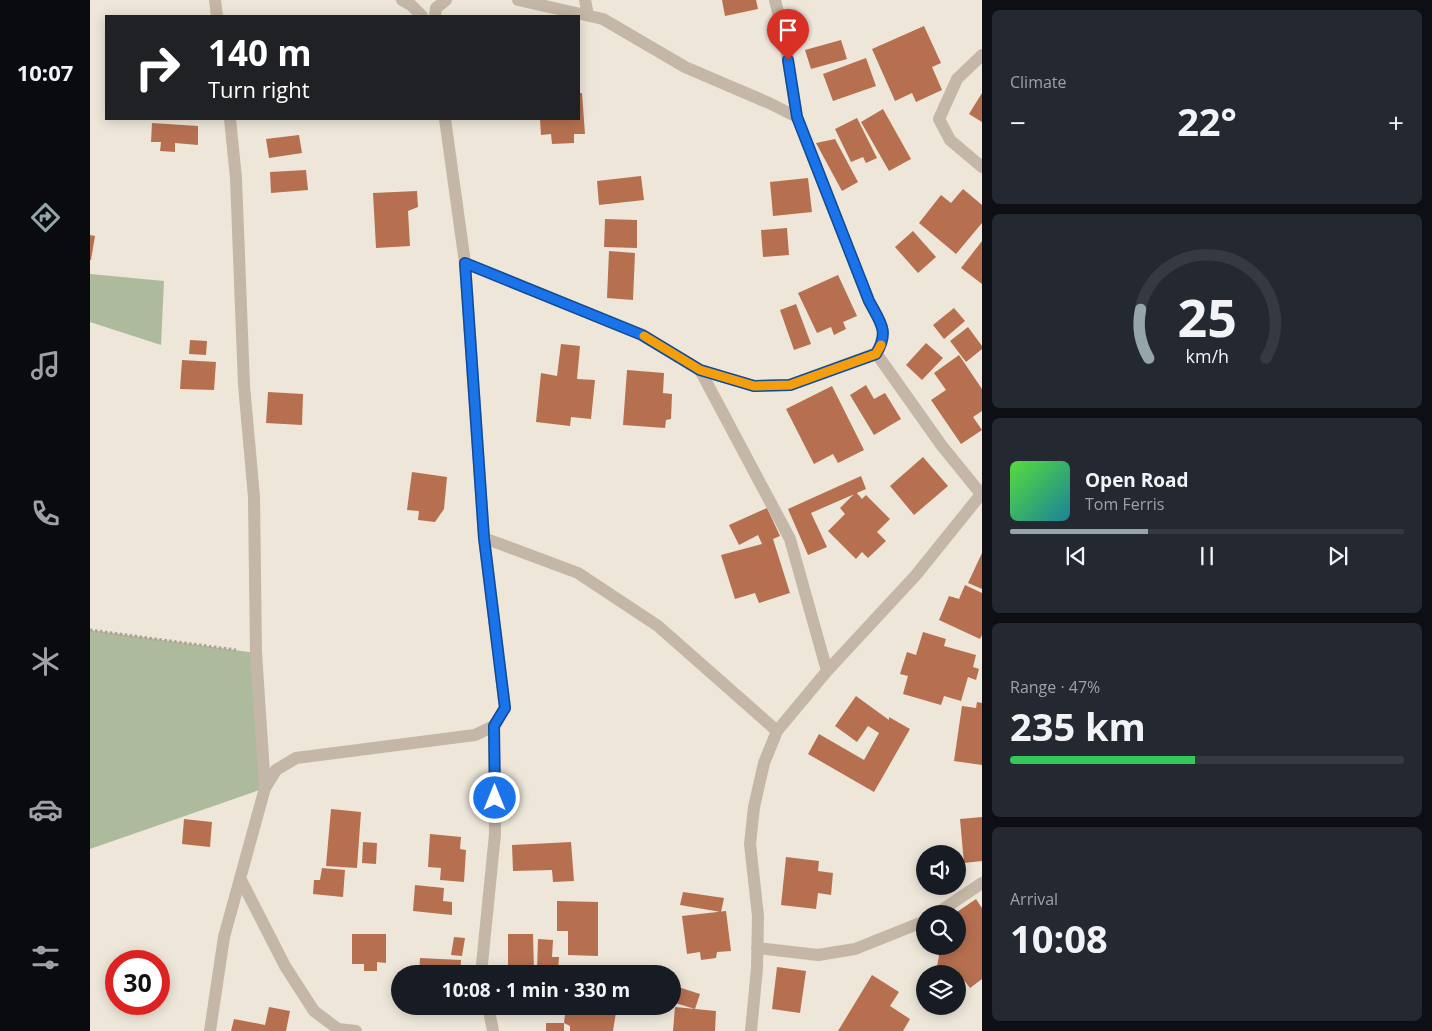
<!DOCTYPE html>
<meta charset="utf-8">
<style>
body{margin:0;font-family:"Open Sans",sans-serif;background:#242831;color:#f1f3f6;height:100vh;display:flex;flex-direction:column;font-size:19px;white-space:nowrap}
*{box-sizing:border-box;margin:0}
p{font-size:16px;color:#9ea1a6}
.icon{flex:none;width:28px;height:28px;fill:none;stroke:currentColor;stroke-width:2;stroke-linecap:round;stroke-linejoin:round}
.map{position:relative;flex:1;overflow:hidden}
.side{display:flex;flex-direction:column;gap:10px;padding:10px;background:#0d0f14;width:450px}
.side>*{flex:none}
.top-card{position:absolute;left:15px;top:15px;width:475px;height:105px;border-radius:0px;box-shadow:0 2px 12px #0003;background:#202124;color:#fff;overflow:hidden}
.buttons{position:absolute;left:826px;top:845px;display:grid;gap:10px}
.buttons a{display:grid;place-items:center;width:50px;height:50px;border-radius:50%;background:#171b24;box-shadow:0 2px 12px #0003;font-size:25px}
.speed{position:absolute;left:15px;top:950px;display:flex;gap:10px;font-size:25px;font-weight:700;text-align:center}
.speed>*{display:grid;place-content:center;width:65px;height:65px;border-radius:50%;background:#171b24;box-shadow:0 2px 12px #0003;line-height:1}
.speed .limit{border:8px solid #d22;background:#fff;color:#111}
.pin{position:absolute;display:grid;place-items:center;width:42px;height:42px;color:#fff;margin:-51px -21px;border-radius:50% 50% 50% 0;rotate:-45deg;box-shadow:0 0 5px #0007}
.pin .icon{rotate:45deg}
.me{position:absolute;width:55px;margin:-28px;rotate:0deg;stroke-linejoin:round;filter:drop-shadow(0 0 4px #0008)}
.turn{display:flex;align-items:center;gap:18px;height:105px;padding:0 20px;font-size:22px}
.turn .icon{width:65px;height:65px;stroke-width:2.5}
.turn b{display:block;font-size:35px;line-height:42px}
.big{font-size:38px;font-weight:700;line-height:1.1}
.side .card{flex:1;display:flex;flex-direction:column;justify-content:center;gap:8px;min-width:0;padding:0 18px;border-radius:8px;background:#242831}
.side .dial{align-items:center;gap:0}
.dial svg{height:130px;overflow:visible;fill:none;stroke:#363941;stroke-width:7;stroke-linecap:round;text-anchor:middle}
.dial text{fill:#f1f3f6;stroke:none}
.song{display:flex;align-items:center;gap:15px}
.cover{width:60px;height:60px;border-radius:8px;background:linear-gradient(135deg,hsl(110 70% 55%),hsl(190 70% 35%))}
.played{height:5px;border-radius:2px;background:linear-gradient(90deg,#94a6aa 35%,#363941 35%)}
.keys{display:flex;justify-content:space-around;direction:ltr}
.heat{display:flex;justify-content:space-between;align-items:center;font-size:28px;direction:ltr}
.charge{height:8px;border-radius:4px;background:linear-gradient(90deg,#34c759 47%,#363941 0)}
.trip{position:absolute;left:301px;top:965px;width:290px;height:50px;border-radius:25px;background:#171b24;box-shadow:0 2px 12px #0003;font-weight:700;line-height:50px;text-align:center}
main{display:flex;flex:1;min-height:0}
.menu{display:flex;flex-direction:column;width:90px;justify-content:space-around;align-items:center;background:#090b0e;color:#9ea1a6}
.menu .icon{width:35px;height:35px}
.menu .current{color:#94a6aa}
.menu b{font-size:22px;color:#f1f3f6}
.map>svg:first-child{display:block}
.green{fill:#adba9c}
.building{fill:#b6704f}
.lines{fill:none;stroke-linecap:round;stroke-linejoin:round}
.path{stroke:#afa192;stroke-width:3;stroke-dasharray:2.5 2.5;stroke-linecap:butt}
.minor{stroke:#c4b7a7;stroke-width:12}
.route-casing{stroke:#114b97;stroke-width:12}
.route{stroke:#1a73e8;stroke-width:9}
.slow{stroke:#f59e0b;stroke-width:9}
</style>
<main>
<nav class="menu">
<b>10:07</b>
<svg class="icon current" aria-label="directions" viewBox="0 0 24 24"><path d="M12 3l9 9-9 9-9-9zM9 14v-3h6M13 9l2 2-2 2"/></svg>
<svg class="icon" aria-label="music" viewBox="0 0 24 24"><path d="M9 18V5l10-2v13"/><circle cx="6" cy="18" r="3"/><circle cx="16" cy="16" r="3"/></svg>
<svg class="icon" aria-label="phone" viewBox="0 0 24 24"><path d="M5 4h4l2 5-3 2q2 4 5 5l2-3 5 2v4C11 20 4 13 5 4z"/></svg>
<svg class="icon" aria-label="climate" viewBox="0 0 24 24"><path d="M12 3v18M4 7l16 10M4 17L20 7"/></svg>
<svg class="icon" aria-label="car" viewBox="0 0 24 24"><path d="M5 17H2v-5l4-1 3-4h7l3 4 3 1v5h-3M9 17h6M6 11h13"/><circle cx="7" cy="17" r="2"/><circle cx="17" cy="17" r="2"/></svg>
<svg class="icon" aria-label="filters" viewBox="0 0 24 24"><path d="M4 7h16M4 17h16"/><circle cx="9" cy="7" r="2"/><circle cx="15" cy="17" r="2"/></svg>
</nav>
<div class="map">
<svg width="892" height="1031" viewBox="0 0 892 1031">
<rect width="100%" height="100%" fill="#ede6d9"/>
<!-- green -->
<path class="green" d="M0 274 74 281 71 345 0 322Z
M0 630 166 653 175 788 0 849Z"/>
<!-- building -->
<path class="building" d="M632 0H666L668 9 635 16Z
M834 26 851 63 842 67 852 90 826 102 822 93 805 101 782 49Z
M751 40 757 59 721 69 715 50Z
M776 58 786 86 743 101 733 74Z
M489 93H492L495 134H484V143L462 144 461 134 451 135 450 119H489Z
M892 93V122L879 114Z
M793 109 821 159 799 171 771 122Z
M767 118 787 158 776 163 773 157 761 162 745 129Z
M62 123 108 126V145L85 143V152L70 151 71 142H61Z
M209 135 212 153 179 158 176 139Z
M745 139 768 182 752 191 726 143Z
M216 170 218 190 181 193 180 172Z
M551 176 554 200 509 205 507 181Z
M718 178 722 212 683 216 680 182Z
M873 189 892 205V223L866 254 829 223 851 195 861 203Z
M327 191 328 207 318 211 320 246 286 248 283 193Z
M515 219 547 220V248L514 247Z
M697 228 699 255 673 257 671 230Z
M823 231 846 257 828 273 805 247Z
M0 235 5 236 1 260H0Z
M892 241V284L871 268Z
M519 251 545 253 543 300 517 298Z
M748 275 767 316 753 322 756 329 744 335 741 327 727 333 708 293Z
M706 304 721 344 704 350 690 310Z
M864 308 875 321 854 339 843 325Z
M878 327 892 346V349L876 362 860 341Z
M100 340 117 341 116 355 99 354Z
M836 343 853 358 832 380 816 365Z
M471 344 490 346 487 379 505 380 501 419 481 417 480 426 446 422 451 373 467 376Z
M869 355 892 389V411L883 417 892 430 871 444 841 400 856 390 844 373Z
M92 360 126 362 124 390 90 389Z
M537 370 574 373 573 393 582 394 581 419 576 420 575 428 533 425Z
M776 385 784 399 795 393 811 419 784 435 760 395Z
M742 386 774 450 748 463 743 454 724 464 696 409Z
M178 392 213 394 212 425 176 423Z
M833 457 858 486 824 515 800 486Z
M322 472 357 477 354 509 345 522 328 520 329 511 317 510Z
M771 476 776 489 721 513 737 547 718 555 698 509Z
M766 492 772 499 776 495 800 519 787 532 796 541 778 558 772 552 766 559 738 531 755 514 750 508Z
M677 508 690 536 683 539 700 593 669 603 665 593 645 599 631 555 672 544 668 535 649 545 639 525Z
M892 553V589L878 583Z
M875 585 892 593V635L890 639 849 620 859 596 869 599Z
M833 632 856 639 854 646 886 655 883 667 889 669 886 680 878 677 871 701 854 696 851 705 813 694 818 676 810 674 817 652 826 655Z
M766 696 799 720V717L820 729 784 792 718 754 729 734 774 760 789 733 778 726 767 742 745 726Z
M887 702 892 703V765L864 761 872 706 886 708Z
M241 809 271 812 267 868 236 866Z
M892 817V861L874 863 870 819Z
M94 819 122 822 120 847 92 844Z
M340 834 371 837 370 849 376 850 374 882 350 880 351 868 338 867Z
M273 842 287 843 286 864 272 863Z
M481 842 484 881 463 882 462 870 423 871 422 845Z
M696 857 729 861 728 871 743 873 741 895 728 893 726 909 691 905Z
M232 868 255 870 253 897 223 894 224 880H230Z
M325 885 354 888 353 901 362 902V915L323 911Z
M593 892 634 898 631 912 590 905Z
M886 899 892 908V979L880 988 867 971 864 974 852 973 847 966 849 956 843 946H868V914H864Z
M467 901 508 902V956L478 955V931H467Z
M636 911 641 951 627 952 626 958 611 960 610 952 597 954 592 916Z
M262 934H296V963L287 962V971H274V964H262Z
M418 934H443L444 970 418 971Z
M364 937 375 938 372 956 361 955Z
M448 939 463 940 462 957H469L468 971H476V974H457L458 972 447 971Z
M330 958 371 960 370 974H329Z
M687 967 716 971 710 1013 682 1009Z
M782 975 809 992 800 1006 820 1019 813 1031H748Z
M582 985 610 994 605 1009 582 1002Z
M476 1006H527L523 1031H480V1026L474 1023Z
M179 1007 200 1011 196 1031H141L144 1019 175 1025Z
M585 1007 626 1011 625 1031H583Z
M456 1023H474V1031H456Z"/>
<g class="lines">
<!-- path -->
<path class="path" d="M0 630 146 650"/>
<!-- minor -->
<path class="minor" d="M125 0 127 16
M312 0 321 5 332 16
M428 0 513 19 595 67 679 103 707 117
M495 0 498 15
M685 0 695 41 707 117 779 301C790 322 800 331 786 353
M345 16 346 8 356 0
M892 55 867 79 849 119 860 140 892 167
M140 119 146 178 154 385 164 497 166 653 175 788
M375 263 553 335 610 370 664 386 700 385 786 353 852 446 891 494
M610 370 700 539 737 671
M394 538 488 573 568 626 687 731
M150 878 195 966 224 1011 248 1029 266 1031
M846 914 892 883
M667 948 728 955 765 949 835 921
M391 974 405 834 404 726
M398 1006 403 1031
M120 1031 134 937 175 788 186 770 206 758 385 735 404 726 415 708 394 538 375 263 355 119
M661 1031 667 968 668 916 660 844 664 807 674 763 687 731 737 671 826 575 892 493"/>
</g>
<g class="lines">
<defs>
<path id="route" d="M405 798 404 726 415 708 394 538 375 263 552 335 610 370 664 386 700 385 786 354C800 331 790 322 779 301L707 117 698 60"/>
</defs>
<!-- route casing -->
<use href="#route" class="route-casing"/>
<!-- route -->
<use href="#route" class="route"/>
<!-- slow -->
<path class="slow" d="M554 336 610 370 664 386 700 385 786 354 791 345"/>
</g>
</svg>
<div class="buttons">
<a><svg class="icon" aria-label="sound" viewBox="0 0 24 24"><path d="M4 9h4l5-4v14l-5-4H4zM17 9q2 3 0 6"/></svg></a>
<a><svg class="icon" aria-label="search" viewBox="0 0 24 24"><circle cx="10" cy="10" r="6"/><path d="M15 15l6 6"/></svg></a>
<a><svg class="icon" aria-label="layers" viewBox="0 0 24 24"><path d="M12 4l9 5-9 5-9-5zM3 14l9 5 9-5"/></svg></a>
</div>
<div class="speed"><div class="limit">30</div></div>
<div class="pin" style="left:698px;top:60px;background:#d93025"><svg class="icon" aria-label="arrive" viewBox="0 0 24 24"><path d="M6 21V4h12l-3 4 3 4H6"/></svg></div>
<svg class="me" style="left:405px;top:798px" viewBox="-20 -20 40 40"><circle r="17" fill="#1a73e8" stroke="#fff" stroke-width="3"/><path d="M0-11L8 9 0 5-8 9z" fill="#fff"/></svg>
<div class="trip">10:08 · 1 min · 330 m</div>
<div class="top-card">
<div class="turn"><svg class="icon" aria-label="right" viewBox="0 0 24 24"><path d="M7 20v-9h11M14 6l5 5-5 5"/></svg><div><b>140 m</b>Turn right</div></div>
</div>
</div>
<section class="side">
<div class="card"><p>Climate</p>
<div class="heat"><a>−</a><b class="big">22°</b><a>+</a></div>
</div>
<div class="card dial"><svg viewBox="0 0 100 80">
<path d="M14 69A42 42 0 1 1 86 69"/>
<path d="M14 69A42 42 0 0 1 9 39" stroke="#94a6aa"/>
<text x="50" y="56" font-size="32" font-weight="700">25</text>
<text x="50" y="72" font-size="11">km/h</text>
</svg></div>
<div class="card">
<div class="song"><i class="cover"></i><div><b>Open Road</b><p>Tom Ferris</p></div></div>
<div class="played"></div>
<div class="keys"><svg class="icon" aria-label="previous" viewBox="0 0 24 24"><path d="M18 5L8 12l10 7zM5 5v14"/></svg><svg class="icon" aria-label="pause" viewBox="0 0 24 24"><path d="M8 5v14M16 5v14"/></svg><svg class="icon" aria-label="next" viewBox="0 0 24 24"><path d="M6 5l10 7-10 7zM19 5v14"/></svg></div>
</div>
<div class="card"><p>Range · 47%</p><b class="big">235 km</b><div class="charge"></div></div>
<div class="card"><p>Arrival</p><b class="big">10:08</b></div>
</section>
</main>
